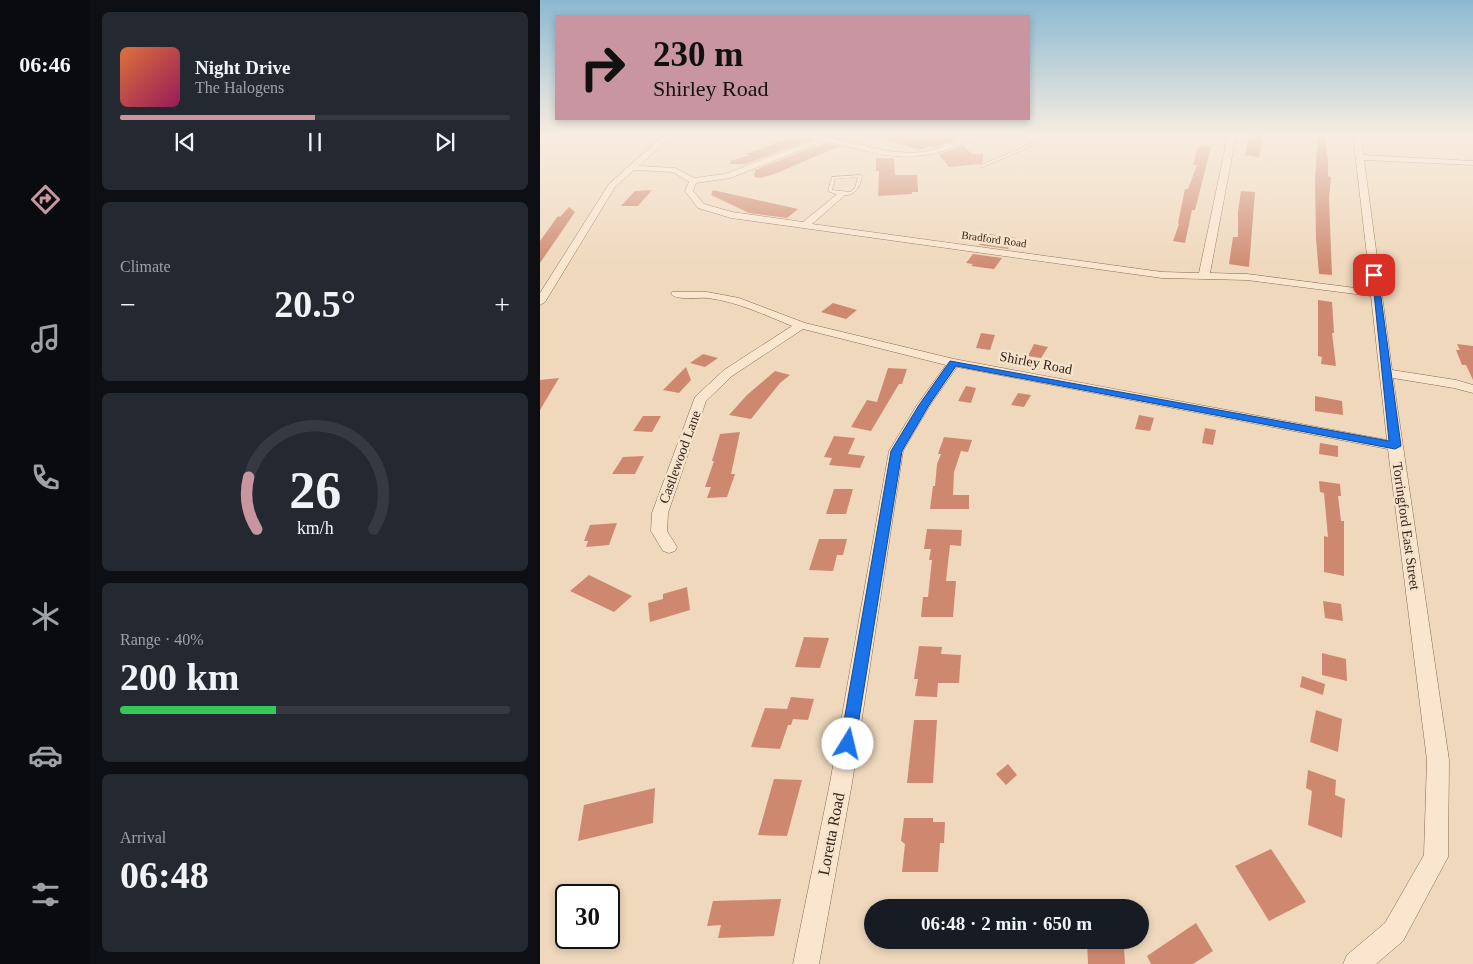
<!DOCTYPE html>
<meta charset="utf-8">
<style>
body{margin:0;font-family:"Times New Roman",serif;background:#242831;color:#f1f3f6;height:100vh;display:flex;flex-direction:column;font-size:19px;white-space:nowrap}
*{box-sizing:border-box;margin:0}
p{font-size:16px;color:#9ea1a6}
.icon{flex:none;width:28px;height:28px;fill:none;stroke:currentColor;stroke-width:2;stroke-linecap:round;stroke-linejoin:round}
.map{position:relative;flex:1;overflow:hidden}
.details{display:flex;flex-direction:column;gap:12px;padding:12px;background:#0d0f14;width:450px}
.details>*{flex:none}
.banner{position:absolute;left:15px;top:15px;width:475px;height:105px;border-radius:0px;box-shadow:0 2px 8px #0003;background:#c995a0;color:#111;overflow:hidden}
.speed{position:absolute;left:15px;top:884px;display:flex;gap:10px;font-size:25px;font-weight:700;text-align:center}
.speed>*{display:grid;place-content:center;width:65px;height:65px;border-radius:50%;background:#171b24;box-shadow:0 2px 8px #0003;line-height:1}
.speed .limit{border:2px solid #111;border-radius:8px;background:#fff;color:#111}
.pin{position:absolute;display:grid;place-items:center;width:42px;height:42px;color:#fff;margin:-21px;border-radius:10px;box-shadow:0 2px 8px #0006}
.me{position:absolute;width:55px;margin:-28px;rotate:9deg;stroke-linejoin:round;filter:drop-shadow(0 0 4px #0008)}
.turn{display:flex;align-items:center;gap:18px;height:105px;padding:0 15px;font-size:22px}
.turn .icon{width:65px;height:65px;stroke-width:2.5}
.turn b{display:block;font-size:35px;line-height:42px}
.big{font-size:38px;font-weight:700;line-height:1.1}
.details .tile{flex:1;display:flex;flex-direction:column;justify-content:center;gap:8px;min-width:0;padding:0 18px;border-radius:8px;background:#242831}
.details .dial{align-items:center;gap:0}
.dial svg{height:130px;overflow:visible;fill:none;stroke:#363941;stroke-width:7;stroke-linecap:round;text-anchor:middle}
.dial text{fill:#f1f3f6;stroke:none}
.song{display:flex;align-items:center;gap:15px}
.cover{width:60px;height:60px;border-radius:8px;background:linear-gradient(135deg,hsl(20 70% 55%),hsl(330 70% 35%))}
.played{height:5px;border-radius:2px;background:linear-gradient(90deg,#c995a0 50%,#363941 50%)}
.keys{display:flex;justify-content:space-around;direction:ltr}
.heat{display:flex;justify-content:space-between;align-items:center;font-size:28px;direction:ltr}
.charge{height:8px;border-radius:4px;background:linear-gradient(90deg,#34c759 40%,#363941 0)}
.trip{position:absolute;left:324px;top:899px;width:285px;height:50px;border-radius:25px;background:#171b24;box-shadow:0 2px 8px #0003;font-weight:700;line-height:50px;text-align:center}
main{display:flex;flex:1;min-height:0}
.tabs{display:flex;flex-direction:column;width:90px;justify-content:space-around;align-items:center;background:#090b0e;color:#9ea1a6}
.tabs .icon{width:35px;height:35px}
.tabs .current{color:#c995a0}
.tabs b{font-size:22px;color:#f1f3f6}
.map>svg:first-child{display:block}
.building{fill:#cf8870}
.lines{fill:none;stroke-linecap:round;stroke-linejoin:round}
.service-casing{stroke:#876855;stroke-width:1}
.minor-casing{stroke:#876855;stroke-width:1}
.service{fill:#fae6cf;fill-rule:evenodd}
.minor{fill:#fae6cf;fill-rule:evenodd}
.route{fill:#1a73e8;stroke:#114b97}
.labels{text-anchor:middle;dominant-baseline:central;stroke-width:5;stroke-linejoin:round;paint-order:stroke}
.far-street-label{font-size:11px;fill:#35231a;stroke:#f6e3cb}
.street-label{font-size:14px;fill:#35231a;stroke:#f6e3cb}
.near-street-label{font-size:16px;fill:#35231a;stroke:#f6e3cb}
</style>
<main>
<nav class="tabs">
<b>06:46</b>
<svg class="icon current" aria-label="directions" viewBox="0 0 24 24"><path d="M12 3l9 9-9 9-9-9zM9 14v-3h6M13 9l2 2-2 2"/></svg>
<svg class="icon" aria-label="music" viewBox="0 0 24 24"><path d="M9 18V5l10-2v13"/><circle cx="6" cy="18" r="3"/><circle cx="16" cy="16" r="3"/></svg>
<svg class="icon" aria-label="phone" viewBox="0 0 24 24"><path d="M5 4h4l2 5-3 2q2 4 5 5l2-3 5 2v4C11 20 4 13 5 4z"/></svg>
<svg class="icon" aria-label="climate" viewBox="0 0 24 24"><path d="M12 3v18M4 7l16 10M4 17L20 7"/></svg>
<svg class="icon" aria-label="car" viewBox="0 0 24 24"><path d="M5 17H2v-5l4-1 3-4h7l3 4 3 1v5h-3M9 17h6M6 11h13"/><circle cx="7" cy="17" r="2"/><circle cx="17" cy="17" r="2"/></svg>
<svg class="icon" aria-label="filters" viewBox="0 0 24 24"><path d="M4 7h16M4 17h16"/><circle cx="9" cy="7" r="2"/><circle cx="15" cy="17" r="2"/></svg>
</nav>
<section class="details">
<div class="tile">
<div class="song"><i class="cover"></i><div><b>Night Drive</b><p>The Halogens</p></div></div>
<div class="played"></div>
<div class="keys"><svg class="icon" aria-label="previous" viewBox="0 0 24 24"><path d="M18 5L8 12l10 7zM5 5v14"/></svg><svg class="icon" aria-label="pause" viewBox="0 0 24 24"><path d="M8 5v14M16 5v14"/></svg><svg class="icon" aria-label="next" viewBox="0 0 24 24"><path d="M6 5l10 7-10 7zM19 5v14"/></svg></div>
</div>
<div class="tile"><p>Climate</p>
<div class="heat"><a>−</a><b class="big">20.5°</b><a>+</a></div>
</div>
<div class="tile dial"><svg viewBox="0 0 100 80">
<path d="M14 69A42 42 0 1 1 86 69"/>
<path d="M14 69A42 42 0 0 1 9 37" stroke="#c995a0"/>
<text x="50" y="56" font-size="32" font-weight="700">26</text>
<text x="50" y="72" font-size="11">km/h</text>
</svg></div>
<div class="tile"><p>Range · 40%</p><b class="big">200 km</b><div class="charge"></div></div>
<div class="tile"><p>Arrival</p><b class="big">06:48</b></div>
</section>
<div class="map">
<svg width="933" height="964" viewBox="0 0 933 964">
<rect width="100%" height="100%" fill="#efd8bc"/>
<!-- building -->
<path class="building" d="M258 135 274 138 206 164H190V161L210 155 205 154Z
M340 135H373L374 140 384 137 382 135H417L418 137H416L417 139 394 147 391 146 379 150 340 137Z
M709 135H724L719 157 705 155Z
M778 135H784L788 160V176L791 177 789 199 792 275 779 274 776 239 775 178Z
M285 143 300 146 237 173 221 178 214 177 215 170Z
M423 145 432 154H443V162L440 164 409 167 399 155Z
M658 146 671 147 655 210H652L645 243 633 241 639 224 638 223 645 189H648L657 165H653Z
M336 158H354L355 175H377L378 192H372V194L338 196 339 171H336Z
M112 190 98 206H81L95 191Z
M173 190 258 209 247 218 209 213 171 195Z
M701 191 715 192 709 267 689 264 693 237H698V212Z
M29 207 35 212 0 263V241L18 216 20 217Z
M448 234 476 238 468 249 439 245Z
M433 254 462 258 454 269 431 266 433 264 426 263Z
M778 300 792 302 794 333H792L796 366 781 364 782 357 778 356Z
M293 303 317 310 306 319 281 312Z
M441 333 455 335 450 350 436 348Z
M494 344 508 347 501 358 488 356Z
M917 344 933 346V380L926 365H922L916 350H920Z
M163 354 178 358 165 367 150 363Z
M146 367 151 380 139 393 123 390Z
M348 368 367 369 362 384H359L331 431 311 427 327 400 337 402Z
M235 371 250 375 240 383 211 419 189 415 207 395Z
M19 378 0 410V380Z
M426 386 436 388 431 403 418 401Z
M478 393 491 395 484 407 471 405Z
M775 396 802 401 803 415 775 411Z
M599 415 614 418 610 431 595 429Z
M103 416H121L112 432 93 431Z
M665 428 676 430 673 445 662 443Z
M200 432 191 474H195L187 497 167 498 171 487H165L174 461H172L180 434Z
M294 436 315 438 308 454 325 456 320 468 289 465 292 458 284 457Z
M404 437 432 440 428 452 421 451 414 472 413 495H429V509H390L393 486H395L397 464 401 454H398Z
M780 443 798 446V457L779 454Z
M104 456 95 474H72L83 457Z
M779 481 800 484 801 496H798L801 521H804V576L784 572V536L788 537 784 493 780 492Z
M294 489H313L306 514H286Z
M77 523 69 545 46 547 48 541H44L50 525Z
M387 529 422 530 421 546 410 545 406 581H416L413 617H381L383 597H388L392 560H389L391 549H384Z
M279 539H307L303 555H297L293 571 269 570Z
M49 575 92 596 74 612 30 591Z
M147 587 150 610 110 622 108 603 123 599V594Z
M783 601 801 604 803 621 785 618Z
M264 637 289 638 280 668 255 667Z
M379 646 402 647 401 654 421 655 419 683H398L397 697 375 696 378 679H374Z
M782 653 806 659 807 681 782 675Z
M762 676 785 684 783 695 760 687Z
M251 697 274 699 268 720 253 719 251 725H248L240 749 211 747 225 708 247 709Z
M776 710 802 719 798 752 770 742Z
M374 720H397L393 783H367Z
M468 764 477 775 466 785 456 774Z
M768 770 796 780 795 795 805 799 802 838 768 825 772 791 766 788Z
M234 779 262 780 247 836 218 835Z
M115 788 113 823 38 841 44 805Z
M364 818H393V822H405L404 843H400L398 872H362L365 844 361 841Z
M731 849 766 902 729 921 695 866Z
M241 899 234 936 178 938 181 925 167 926 173 901Z
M656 923 673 951 653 964H611L607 956Z
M547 940H566L567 948H584L585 964H548Z"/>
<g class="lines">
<defs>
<path id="service" d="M466 135H472L499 143 443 167H441V165L493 143Z
M320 175 322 176C318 197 306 199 288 191L292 177ZM318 177 315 188 310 192 292 190 295 179Z"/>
<path id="minor" d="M124 135H132L99 166 135 168 154 178 185 174 287 135H297L292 138C324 145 355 157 388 151 407 147 424 135 444 135L398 153 368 157 344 155 285 141 190 178 156 183 153 191 164 204 192 212 263 222 301 191 305 194 304 196 272 224 622 272 659 273 688 135H696L670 273 707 274 831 290 813 135H821L823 155 933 161V165L824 160 852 370 916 380 933 385V393L914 388 853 378 909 760 908 857 863 941 836 964H803L807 955 845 923 884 855 887 760 848 449 417 367 390 405 363 451 312 783 279 964H253L290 783 349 451 377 405 406 365 263 329 192 376 166 401 128 513 127 531 137 547 135 551 129 553 123 551 111 531 112 513 155 397 184 370 252 326C225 315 198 302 168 298 157 297 138 301 131 294L132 292H167L199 298 265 323 414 359 847 440 831 296 707 280 622 278 191 218 158 208 145 191 149 182 133 172 94 170 75 187 5 302 0 305V293L69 184Z"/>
</defs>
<!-- service casing -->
<use href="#service" class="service-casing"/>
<!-- minor casing -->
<use href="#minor" class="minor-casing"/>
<!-- service -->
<use href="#service" class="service"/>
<!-- minor -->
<use href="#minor" class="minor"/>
</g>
<!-- sky -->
<linearGradient id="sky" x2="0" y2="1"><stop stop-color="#8bb9d2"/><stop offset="0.5" stop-color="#f8ede1"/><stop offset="1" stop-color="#f8ede1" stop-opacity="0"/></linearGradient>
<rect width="933" height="270" fill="url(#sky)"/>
<!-- route -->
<path class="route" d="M832 273 838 275 861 446 855 449 416 366 389 405 362 451 315 744 313 749 308 751 302 749 300 744 351 451 379 405 410 361 849 441Z"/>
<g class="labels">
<!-- far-street labels -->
<g class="far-street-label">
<text transform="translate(454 239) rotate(8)">Bradford Road</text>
</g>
<!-- street labels -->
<g class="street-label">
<text transform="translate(496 363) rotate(11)">Shirley Road</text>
<text transform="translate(140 457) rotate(-70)">Castlewood Lane</text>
<text transform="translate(866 526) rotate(82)">Torringford East Street</text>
</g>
<!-- near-street labels -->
<g class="near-street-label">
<text transform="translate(291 834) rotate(-79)">Loretta Road</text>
</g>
</g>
</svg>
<div class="speed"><div class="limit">30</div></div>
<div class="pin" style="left:834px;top:275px;background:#d93025"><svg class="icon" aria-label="arrive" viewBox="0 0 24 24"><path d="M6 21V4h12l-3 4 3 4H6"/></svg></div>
<svg class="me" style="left:308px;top:744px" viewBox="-20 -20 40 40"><circle r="19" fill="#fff"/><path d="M0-13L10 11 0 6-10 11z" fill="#1a73e8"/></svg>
<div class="trip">06:48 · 2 min · 650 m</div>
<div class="banner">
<div class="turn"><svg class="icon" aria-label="right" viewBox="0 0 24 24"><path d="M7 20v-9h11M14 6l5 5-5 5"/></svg><div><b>230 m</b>Shirley Road</div></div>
</div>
</div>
</main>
